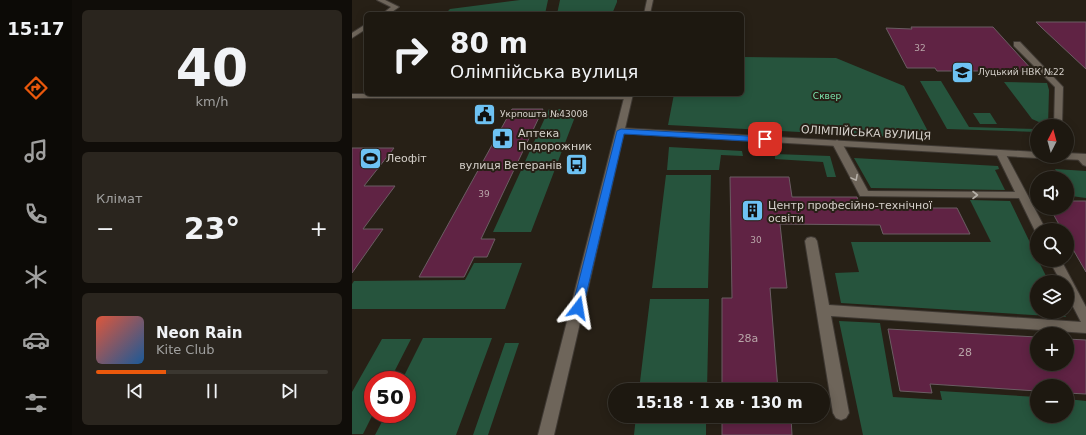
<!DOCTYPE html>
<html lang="uk">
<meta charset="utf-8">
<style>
body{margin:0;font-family:"DejaVu Sans",sans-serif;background:#2a251e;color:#f1f3f6;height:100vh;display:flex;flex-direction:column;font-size:15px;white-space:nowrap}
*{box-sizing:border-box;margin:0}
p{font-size:13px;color:#a0a09f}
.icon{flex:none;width:22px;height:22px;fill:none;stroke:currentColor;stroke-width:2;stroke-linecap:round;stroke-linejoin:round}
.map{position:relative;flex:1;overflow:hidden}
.details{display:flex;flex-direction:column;gap:10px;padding:10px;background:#100d09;width:280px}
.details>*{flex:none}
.guide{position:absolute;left:12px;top:12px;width:380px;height:84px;border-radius:6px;box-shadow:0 2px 10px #0003,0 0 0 1px #3b3730;background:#1d1810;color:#f1f3f6;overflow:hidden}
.needle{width:26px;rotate:6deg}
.buttons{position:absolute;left:678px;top:119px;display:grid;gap:8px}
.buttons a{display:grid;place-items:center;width:44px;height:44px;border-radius:50%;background:#1d1810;box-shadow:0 2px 10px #0003,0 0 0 1px #3b3730;font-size:20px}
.speed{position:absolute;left:12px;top:371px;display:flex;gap:8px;font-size:20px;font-weight:700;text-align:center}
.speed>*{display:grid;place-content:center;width:52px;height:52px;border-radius:50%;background:#1d1810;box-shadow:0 2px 10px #0003,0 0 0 1px #3b3730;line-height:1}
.speed .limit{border:6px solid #d22;background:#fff;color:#111}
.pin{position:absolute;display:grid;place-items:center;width:34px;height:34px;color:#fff;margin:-17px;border-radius:8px;box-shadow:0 2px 6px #0006}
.me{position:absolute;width:44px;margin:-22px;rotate:14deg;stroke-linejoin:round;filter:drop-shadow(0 0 3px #0008)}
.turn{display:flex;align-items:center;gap:14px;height:84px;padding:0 20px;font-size:18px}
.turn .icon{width:52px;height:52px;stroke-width:2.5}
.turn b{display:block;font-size:28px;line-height:34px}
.big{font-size:30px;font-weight:800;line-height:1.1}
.details .widget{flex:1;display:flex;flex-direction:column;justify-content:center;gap:6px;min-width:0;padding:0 14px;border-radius:6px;background:#2a251e}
.details .dial{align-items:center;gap:0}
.dial b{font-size:52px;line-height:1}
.song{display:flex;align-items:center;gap:12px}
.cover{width:48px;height:48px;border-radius:6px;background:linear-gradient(135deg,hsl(10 70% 55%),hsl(210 70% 35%))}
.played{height:4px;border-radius:2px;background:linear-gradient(90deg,#ea580c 30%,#3b3730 30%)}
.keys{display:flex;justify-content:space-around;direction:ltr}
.heat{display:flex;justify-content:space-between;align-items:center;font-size:22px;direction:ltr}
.trip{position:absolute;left:256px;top:383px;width:222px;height:40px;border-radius:20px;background:#1d1810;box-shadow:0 2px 10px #0003,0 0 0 1px #3b3730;font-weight:800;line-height:40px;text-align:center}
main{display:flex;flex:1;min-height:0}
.tabs{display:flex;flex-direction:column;width:72px;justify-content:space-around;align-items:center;background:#0c0a06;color:#a0a09f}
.tabs .icon{width:28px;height:28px}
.tabs .on{color:#ea580c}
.tabs b{font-size:18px;color:#f1f3f6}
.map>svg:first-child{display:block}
.green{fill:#26543d}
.building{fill:#602344;stroke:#6b5d63}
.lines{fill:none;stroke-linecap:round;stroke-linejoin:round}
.service-casing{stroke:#3f3933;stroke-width:2}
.minor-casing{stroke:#3f3933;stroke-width:2}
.secondary-casing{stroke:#3f3933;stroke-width:2}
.service{fill:#6e655a;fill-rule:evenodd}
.minor{fill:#6e655a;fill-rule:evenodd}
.secondary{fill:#6e655a;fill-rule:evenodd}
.oneway{stroke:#b6b0a8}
.route{fill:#1a73e8;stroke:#114b97}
.labels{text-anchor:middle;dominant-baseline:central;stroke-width:4;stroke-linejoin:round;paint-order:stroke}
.number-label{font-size:9px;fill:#b8a5a8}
.far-poi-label{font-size:9px;fill:#d5d0ca;stroke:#272016;text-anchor:start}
.far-park-label{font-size:9px;fill:#7de8b0;stroke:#272016}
.poi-label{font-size:11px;fill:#d5d0ca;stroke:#272016;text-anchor:start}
.street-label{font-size:11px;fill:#d5d0ca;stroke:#272016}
.near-number-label{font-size:11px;fill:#b8a5a8}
</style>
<main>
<nav class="tabs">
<b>15:17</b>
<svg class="icon on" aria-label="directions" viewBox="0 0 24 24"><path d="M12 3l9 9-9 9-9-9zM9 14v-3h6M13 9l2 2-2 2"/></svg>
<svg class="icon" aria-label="music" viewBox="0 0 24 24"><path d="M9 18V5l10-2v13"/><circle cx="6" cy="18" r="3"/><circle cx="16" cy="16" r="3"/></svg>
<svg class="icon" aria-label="phone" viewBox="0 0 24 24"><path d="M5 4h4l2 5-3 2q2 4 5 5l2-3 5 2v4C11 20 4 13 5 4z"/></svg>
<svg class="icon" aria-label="climate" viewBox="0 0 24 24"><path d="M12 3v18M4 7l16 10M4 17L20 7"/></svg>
<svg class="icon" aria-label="car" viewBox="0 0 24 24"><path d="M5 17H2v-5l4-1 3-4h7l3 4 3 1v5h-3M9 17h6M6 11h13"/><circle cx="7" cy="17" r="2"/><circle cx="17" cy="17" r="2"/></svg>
<svg class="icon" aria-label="filters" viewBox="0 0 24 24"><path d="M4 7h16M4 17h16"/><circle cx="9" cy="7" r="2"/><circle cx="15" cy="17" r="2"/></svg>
</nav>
<section class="details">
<div class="widget dial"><b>40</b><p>km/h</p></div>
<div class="widget"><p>Клімат</p>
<div class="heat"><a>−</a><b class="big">23°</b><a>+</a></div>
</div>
<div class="widget">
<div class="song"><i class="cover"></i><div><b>Neon Rain</b><p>Kite Club</p></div></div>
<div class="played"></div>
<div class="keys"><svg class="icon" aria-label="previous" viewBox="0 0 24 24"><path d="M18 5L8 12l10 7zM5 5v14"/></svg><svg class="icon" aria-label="pause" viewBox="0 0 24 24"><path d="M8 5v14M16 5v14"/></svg><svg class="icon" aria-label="next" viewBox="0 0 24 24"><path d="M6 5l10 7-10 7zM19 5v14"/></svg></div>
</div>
</section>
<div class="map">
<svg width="734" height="435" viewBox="0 0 734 435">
<rect width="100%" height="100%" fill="#272016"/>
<!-- green -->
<path class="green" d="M168 0H196L193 14H93L98 9Z
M208 0H265V2L260 14H205Z
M390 57 484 58 552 86 580 139 316 125 322 94H390Z
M568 81H589L617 127 685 129V132L595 129Z
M652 82 695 83 697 90 696 126 680 119Z
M197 109H226L179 232H141Z
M621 113H638L645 124H628Z
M317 147 390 151 391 156 369 155 367 170H315Z
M423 154 478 156 484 177H475L471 162 423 159Z
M502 158 646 166 647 169 643 170 653 190 519 188Z
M703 169 734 171V198L719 196 715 189V178H708Z
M314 175H359L356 288H300Z
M618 200 658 201 685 257V260H686L697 282H685V312H711L714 317 489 303 483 273 507 272 499 242H639Z
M122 263H170L153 309H0V284L2 281 113 280Z
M298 299H357L355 390H287Z
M487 321 528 323 541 397 590 400 588 391 685 397V416H715V399L734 401V435H511Z
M71 338H140L104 435H23L34 414H55V380H50Z
M30 339H59L38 380H21V414L11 434H0V392Z
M153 343H167L136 435H121Z
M284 416H354V435H282Z"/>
<!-- building -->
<path class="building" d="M684 22H734V69L690 28Z
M559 27H641L681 71H585L583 68H555L534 28 560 29Z
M160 109H191L129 239H143L135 257H122L112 277H67Z
M0 148H42L12 186H43L11 229H31L0 273Z
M378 177H437L440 197H505L508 208H605L618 234H531L528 225 428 224 435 288H418L426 390H370V298H380Z
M715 201H734V272L715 239V230H710L698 208H715Z
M536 329 685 337V364H715V339L734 340V394L715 393V386H685V391L578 384 580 393 548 391Z
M370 416H428V418H439L440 435H370Z"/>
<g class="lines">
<defs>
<path id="service" d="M25 0H33L47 7 37 14H30L39 7Z
M14 24V29L0 38V33Z
M662 42H668L711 87 710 126H702L703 87 662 46Z
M485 140 490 143 516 191 663 192 644 153 646 151H652L694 230H685L684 233 667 198 508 196 480 143Z
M729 154 734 157V166L731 165 724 157Z
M459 237 463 238 465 241 477 305 729 322 715 295V282H709L697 260H709L734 307V333L479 316 497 413 494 418 489 420 484 418 481 413 453 241 455 238Z"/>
<path id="minor" d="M0 94 276 95 280 97 276 99 0 98Z
M269 128 685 152V156H689L685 158 266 133 264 131Z
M715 153 734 154V160L707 159 702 156H715Z"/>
<path id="secondary" d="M295 0H301L298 14H292Z
M273 94H281L202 435H186Z"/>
</defs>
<!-- service casing -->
<use href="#service" class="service-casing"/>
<!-- minor casing -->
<use href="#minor" class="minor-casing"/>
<!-- secondary casing -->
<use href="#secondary" class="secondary-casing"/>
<!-- service -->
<use href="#service" class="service"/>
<!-- minor -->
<use href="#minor" class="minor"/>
<!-- secondary -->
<use href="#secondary" class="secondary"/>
</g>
<!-- one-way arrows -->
<defs><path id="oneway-chevron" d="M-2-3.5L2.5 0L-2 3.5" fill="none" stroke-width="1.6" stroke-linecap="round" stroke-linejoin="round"/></defs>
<g class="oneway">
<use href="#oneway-chevron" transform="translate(503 178) rotate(62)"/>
<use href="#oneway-chevron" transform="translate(623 195)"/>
</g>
<!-- route -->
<path class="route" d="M269 129 413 137 417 139 413 142 272 134 231 308 229 311 226 313 222 311 220 308 265 131Z"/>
<!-- icons -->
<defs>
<symbol id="school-square" viewBox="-11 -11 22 22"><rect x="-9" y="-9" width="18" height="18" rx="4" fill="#6ec2f3" stroke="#272016"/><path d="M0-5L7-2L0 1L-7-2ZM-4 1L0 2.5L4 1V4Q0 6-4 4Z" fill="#111"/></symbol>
<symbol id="civic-square" viewBox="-11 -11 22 22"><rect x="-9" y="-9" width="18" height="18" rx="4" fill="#6ec2f3" stroke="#272016"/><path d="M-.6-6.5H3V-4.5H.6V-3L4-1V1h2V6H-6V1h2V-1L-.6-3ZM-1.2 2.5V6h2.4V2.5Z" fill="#111"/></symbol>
<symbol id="pharmacy-square" viewBox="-11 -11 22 22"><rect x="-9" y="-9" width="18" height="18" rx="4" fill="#6ec2f3" stroke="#272016"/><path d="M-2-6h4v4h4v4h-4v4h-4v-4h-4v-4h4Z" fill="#111"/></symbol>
<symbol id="stadium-square" viewBox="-11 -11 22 22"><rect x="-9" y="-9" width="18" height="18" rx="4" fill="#6ec2f3" stroke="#272016"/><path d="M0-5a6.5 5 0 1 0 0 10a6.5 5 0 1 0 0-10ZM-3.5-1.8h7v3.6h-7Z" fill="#111"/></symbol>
<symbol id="bus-square" viewBox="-11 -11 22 22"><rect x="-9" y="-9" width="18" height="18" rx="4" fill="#6ec2f3" stroke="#272016"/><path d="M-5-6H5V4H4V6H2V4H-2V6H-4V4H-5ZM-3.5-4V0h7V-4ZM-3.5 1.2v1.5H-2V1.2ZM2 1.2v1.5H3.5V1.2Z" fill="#111"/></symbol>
<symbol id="building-square" viewBox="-11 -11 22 22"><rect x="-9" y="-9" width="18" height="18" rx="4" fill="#6ec2f3" stroke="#272016"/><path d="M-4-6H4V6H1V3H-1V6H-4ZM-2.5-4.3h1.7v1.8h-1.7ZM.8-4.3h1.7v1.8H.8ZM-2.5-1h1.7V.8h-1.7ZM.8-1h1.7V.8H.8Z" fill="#111"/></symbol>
</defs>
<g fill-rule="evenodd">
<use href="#school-square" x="598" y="60" width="25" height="25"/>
<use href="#civic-square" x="120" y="102" width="25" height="25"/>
<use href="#pharmacy-square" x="138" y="126" width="25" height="25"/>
<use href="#stadium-square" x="6" y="146" width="25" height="25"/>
<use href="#bus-square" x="212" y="152" width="25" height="25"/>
<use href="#building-square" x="388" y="198" width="25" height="25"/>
</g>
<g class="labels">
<!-- number labels -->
<g class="number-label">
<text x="568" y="48">32</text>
<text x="132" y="194">39</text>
<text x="404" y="240">30</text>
</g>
<!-- far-poi labels -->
<g class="far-poi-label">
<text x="626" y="72">Луцький НВК №22</text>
<text x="148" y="114">Укрпошта №43008</text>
</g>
<!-- far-park labels -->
<g class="far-park-label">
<text x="475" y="96">Сквер</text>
</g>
<!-- poi labels -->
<g class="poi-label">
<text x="166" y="133">Аптека<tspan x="166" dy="13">Подорожник</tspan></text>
<text x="34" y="158">Леофіт</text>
<text x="210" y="165" text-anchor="end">вулиця Ветеранів</text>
<text x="416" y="205">Центр професійно-технічної<tspan x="416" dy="13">освіти</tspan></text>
</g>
<!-- street labels -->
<g class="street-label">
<text transform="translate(514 133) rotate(3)">ОЛІМПІЙСЬКА ВУЛИЦЯ</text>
</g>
<!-- near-number labels -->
<g class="near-number-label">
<text x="396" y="338">28а</text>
<text x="613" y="352">28</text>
</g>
</g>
</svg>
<div class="buttons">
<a><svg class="needle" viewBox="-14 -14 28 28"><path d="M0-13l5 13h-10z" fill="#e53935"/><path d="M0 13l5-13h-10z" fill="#a0a09f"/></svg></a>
<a><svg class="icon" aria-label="sound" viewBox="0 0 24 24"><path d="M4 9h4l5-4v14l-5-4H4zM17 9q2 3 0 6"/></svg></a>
<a><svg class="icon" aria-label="search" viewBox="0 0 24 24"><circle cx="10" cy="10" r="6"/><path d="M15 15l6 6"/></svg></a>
<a><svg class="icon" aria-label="layers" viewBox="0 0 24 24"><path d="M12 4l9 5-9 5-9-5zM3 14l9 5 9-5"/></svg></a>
<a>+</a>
<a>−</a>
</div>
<div class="speed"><div class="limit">50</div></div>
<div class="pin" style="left:413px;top:139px;background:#d93025"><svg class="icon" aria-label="arrive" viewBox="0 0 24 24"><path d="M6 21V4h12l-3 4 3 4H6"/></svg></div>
<svg class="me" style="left:226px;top:308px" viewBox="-20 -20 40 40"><path d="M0-17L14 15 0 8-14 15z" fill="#1a73e8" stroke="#fff" stroke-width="4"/></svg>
<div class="trip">15:18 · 1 хв · 130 m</div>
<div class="guide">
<div class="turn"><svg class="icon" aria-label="right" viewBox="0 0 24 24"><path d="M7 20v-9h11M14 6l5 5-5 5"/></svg><div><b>80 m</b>Олімпійська вулиця</div></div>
</div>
</div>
</main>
